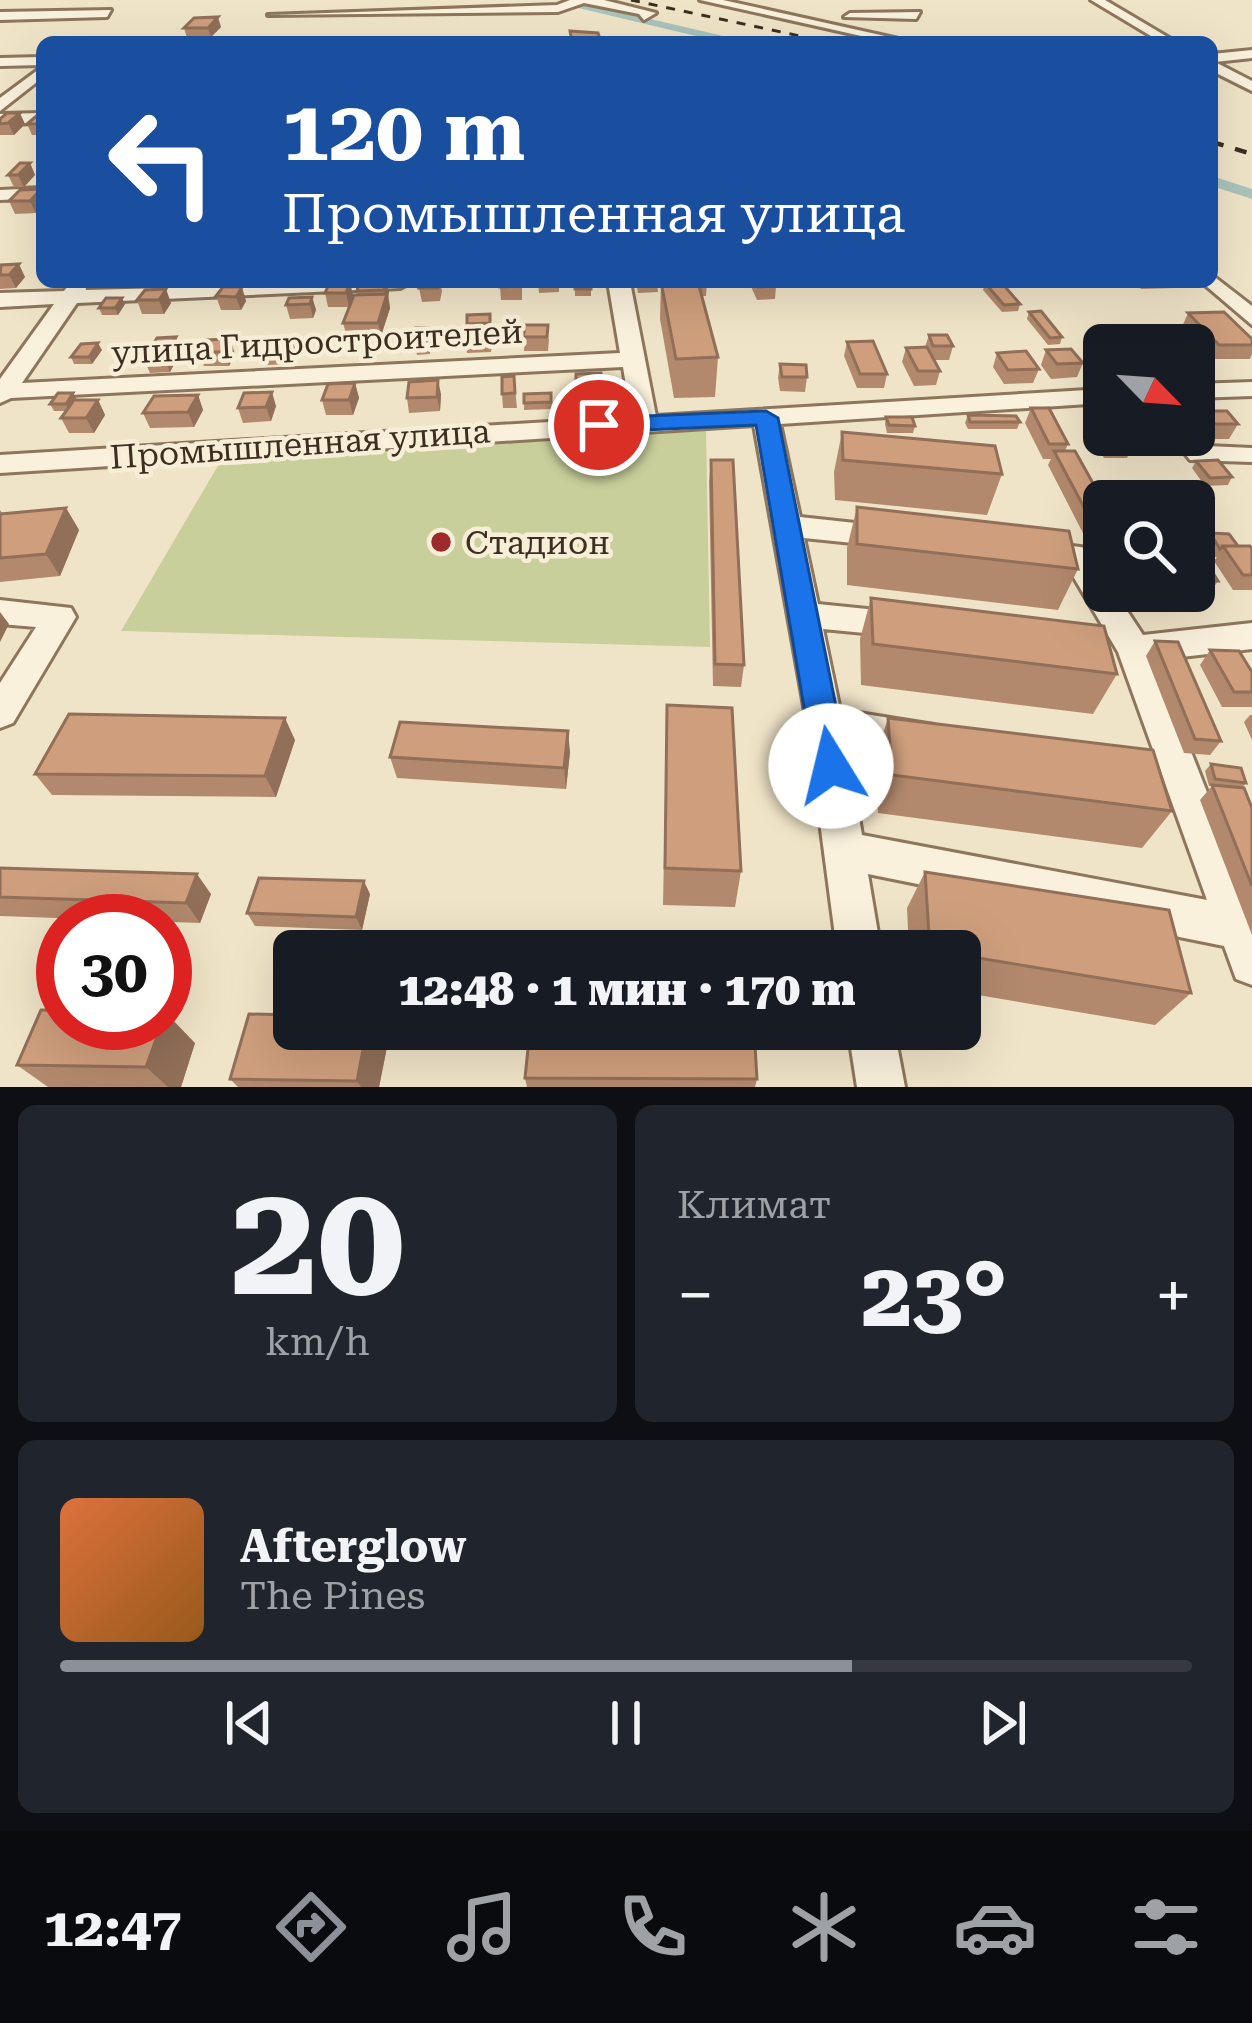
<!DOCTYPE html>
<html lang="ru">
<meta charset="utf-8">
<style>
body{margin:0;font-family:"Roboto Serif",serif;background:#20242c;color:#f1f3f6;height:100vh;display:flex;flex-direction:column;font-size:45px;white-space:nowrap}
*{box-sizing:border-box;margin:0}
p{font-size:39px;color:#9ea1a6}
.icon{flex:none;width:66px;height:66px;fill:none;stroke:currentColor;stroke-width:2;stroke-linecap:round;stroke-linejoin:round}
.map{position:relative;height:1087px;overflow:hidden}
.panel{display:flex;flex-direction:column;gap:18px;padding:18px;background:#0d0f14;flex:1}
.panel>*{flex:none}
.top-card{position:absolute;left:36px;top:36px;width:1182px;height:252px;border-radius:18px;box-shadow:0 12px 48px #0002;background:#1a4fa0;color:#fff;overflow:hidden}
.needle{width:78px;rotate:115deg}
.fabs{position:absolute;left:1083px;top:324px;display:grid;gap:24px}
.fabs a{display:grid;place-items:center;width:132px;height:132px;border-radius:18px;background:#171b24;box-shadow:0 12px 48px #0002;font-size:60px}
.speed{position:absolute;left:36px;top:894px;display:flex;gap:24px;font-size:60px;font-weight:700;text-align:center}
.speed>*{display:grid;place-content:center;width:156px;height:156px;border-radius:50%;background:#171b24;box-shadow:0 12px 48px #0002;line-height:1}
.speed .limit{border:18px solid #d22;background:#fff;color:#111}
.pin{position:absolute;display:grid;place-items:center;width:102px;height:102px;color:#fff;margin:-51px;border:6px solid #fff;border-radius:50%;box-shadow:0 3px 12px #0007}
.me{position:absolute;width:132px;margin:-66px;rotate:351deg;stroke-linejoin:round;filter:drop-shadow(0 0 9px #0008)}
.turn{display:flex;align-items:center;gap:42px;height:252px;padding:0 48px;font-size:54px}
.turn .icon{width:156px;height:156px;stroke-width:2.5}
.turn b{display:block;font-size:84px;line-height:102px}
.big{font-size:90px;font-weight:800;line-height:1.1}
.panel .card{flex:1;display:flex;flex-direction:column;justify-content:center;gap:18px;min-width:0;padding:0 42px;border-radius:18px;background:#20242c}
.panel .dial{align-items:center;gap:0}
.dial b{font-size:156px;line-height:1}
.song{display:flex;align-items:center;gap:36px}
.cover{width:144px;height:144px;border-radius:18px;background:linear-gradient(135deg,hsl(20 70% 55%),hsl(30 70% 35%))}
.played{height:12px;border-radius:6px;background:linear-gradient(90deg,#8c9099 70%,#363941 70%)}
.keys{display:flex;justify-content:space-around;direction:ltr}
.heat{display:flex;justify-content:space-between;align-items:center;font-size:66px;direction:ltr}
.panel .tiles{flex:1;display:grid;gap:18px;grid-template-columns:1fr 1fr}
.card:last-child{grid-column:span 2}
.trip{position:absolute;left:273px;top:930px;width:708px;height:120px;border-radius:18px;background:#171b24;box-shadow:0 12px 48px #0002;font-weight:800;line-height:120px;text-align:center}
.tab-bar{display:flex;height:192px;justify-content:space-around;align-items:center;background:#090b0e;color:#9ea1a6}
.tab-bar .icon{width:84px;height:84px}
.tab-bar .active{color:#8c9099}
.tab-bar b{font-size:54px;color:#f1f3f6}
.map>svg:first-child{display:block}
.green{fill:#c9cf9b}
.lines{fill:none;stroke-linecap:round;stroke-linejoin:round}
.canal{fill:#a9c4bc;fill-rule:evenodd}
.minor-casing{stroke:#8d765c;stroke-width:6}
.minor{fill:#faf1dc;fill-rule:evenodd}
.rail-far1{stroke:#3d2e20;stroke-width:3;stroke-dasharray:9 9;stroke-linecap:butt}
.rail{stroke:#3d2e20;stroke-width:4.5;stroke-dasharray:12 12;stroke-linecap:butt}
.wall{fill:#b2896c}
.shaded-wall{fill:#916f58}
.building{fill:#cf9f7d;stroke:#916f58;stroke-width:3}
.route{fill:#1a73e8;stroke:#114b97;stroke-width:3}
.poi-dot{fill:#9e2a2b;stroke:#f7eed8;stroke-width:4.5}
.labels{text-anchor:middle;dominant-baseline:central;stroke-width:9;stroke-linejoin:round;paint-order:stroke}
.street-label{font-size:33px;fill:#3d2e20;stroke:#f7eed8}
.poi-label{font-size:33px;fill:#3d2e20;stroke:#f7eed8;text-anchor:start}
</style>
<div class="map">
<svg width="1252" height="1087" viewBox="0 0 1252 1087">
<rect width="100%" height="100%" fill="#f0e4c8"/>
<!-- green -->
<path class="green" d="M706 431 710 647 121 631 226 452Z"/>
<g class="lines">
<!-- canal -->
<path class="canal" d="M574 1 736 39 742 42H721L570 6Z
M1212 176 1252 189V199L1212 186Z"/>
<defs>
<path id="minor" d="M570 0H604L656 13 644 20 639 14 584 3 558 12 268 15 557 5Z
M700 0H723L912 42H888Z
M1091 0H1105L1176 42H1161Z
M111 10 107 17 0 20V12Z
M920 12 916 19 844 17 850 13Z
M1252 50V58L1215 62 1252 81V91L1212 71V54Z
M42 57V65L0 66V58Z
M42 67V78L0 111V98Z
M42 113V123L0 124V114Z
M42 188V198L0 200V190Z
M1212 275 1252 306V325L1205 285 1202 282H1212Z
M71 282H85L86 290 411 282 400 288 77 303 22 383 620 353 608 282H630L656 416 1104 389V403L780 424 800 517 892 527 907 537 892 547 804 538 818 604 906 613 918 616 922 625 918 634 906 637 823 629 840 710 934 725 939 736 934 747 921 751 846 741 862 835 1207 900 1118 652 1067 566 1025 560 1021 552 1036 541 1087 548 1104 575V591H1114L1143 635 1252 623V649L1155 660 1252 907V985L1236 979 1224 946 868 874 881 951H837L807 723 754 425 0 473V455L631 417 623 367 11 398 0 403V379L54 304 0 307V293L64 291Z
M1252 382V396L1194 398V384Z
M1194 431 1207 446 1252 448V462L1190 460 1170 435H1194Z
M0 600 71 608 76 617 13 723 0 728V683L36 627 0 624Z
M848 1029H894L905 1087H857Z"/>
</defs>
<!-- minor casing -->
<use href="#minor" class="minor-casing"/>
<!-- minor -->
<use href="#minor" class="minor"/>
<!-- rail-far1 -->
<path class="rail-far1" d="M631 0 828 42"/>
<!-- rail -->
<path class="rail" d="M1212 142 1252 154"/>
</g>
<!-- wall -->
<path class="wall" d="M221 27 211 37 187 38 184 28Z
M42 112V135H32L27 124Z
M0 119 25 124 14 135H0Z
M30 163 35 175 24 187H14L8 175Z
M42 192V206L36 213 15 214 9 201Z
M0 266 25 277 16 288 0 289Z
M330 282 353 295H357L359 282H387L390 308 381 336 347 337 343 323 349 307H328L325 293Z
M421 282H440L442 291 440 301 422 302 419 288Z
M522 282V300H501L500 287Z
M538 282H559V292L539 293Z
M575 282H591V296H575Z
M636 282H657L658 292 638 293Z
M661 282H707L706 296H702L718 357 715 397 674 398 660 319Z
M749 282H775L776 286 775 299 757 300Z
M792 282H815L814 285 793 286Z
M837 282H861L860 285 839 286Z
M881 282H900V284L882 285Z
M1135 282H1179L1176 288 1141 289Z
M985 283 1020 304 1018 311 1002 312 983 290Z
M223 287 246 301 241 310H221L216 296Z
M145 290 171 303 164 314H142L137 300Z
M312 297 316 310 313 318 290 319 286 305Z
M125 304 118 315H102L99 308Z
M1029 312 1062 337 1060 344 1048 345 1027 319Z
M1188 313 1252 339V354L1250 359H1212L1182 327Z
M490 314 493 340 491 352 467 353 465 339 467 315Z
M525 325 549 339 548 351H524Z
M416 328 431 342 430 354 417 355 414 340Z
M1099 331 1175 345H1104V357L1093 345Z
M929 335 953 346 949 360H934L940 371 936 385 914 386 902 362 906 348 925 347Z
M292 338 296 352 292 364 267 365 262 351Z
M205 340 235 354 229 366H204L198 352Z
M847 342 887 374 884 388H857L844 356Z
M102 350 92 364H74L71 357Z
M1046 350 1083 363 1077 377 1051 379 1041 365Z
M181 351 170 372 150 373 144 359Z
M997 353 1039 369 1033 383 1004 384 993 367Z
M780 364 807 377 805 392 780 391 778 378Z
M601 373 602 403 577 404 576 374Z
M514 376 517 408H503L502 394Z
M355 383 359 398 353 415H326L322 400Z
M551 393 552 409 524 410V394Z
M441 394 440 411 409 413 407 398Z
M198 395 203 410 194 427 150 428 143 413Z
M77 400H98L105 415 94 433H69L61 418 67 411H54L50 404Z
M276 406 271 421 243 423 238 408Z
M1031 408 1068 444 1065 451 1104 503V574L1048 465 1051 459H1043L1025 423Z
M1205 411 1238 424 1229 439H1207L1197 425Z
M1092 412H1104V435H1128L1134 443 1127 458H1104L1085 427Z
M968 415 1020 422 1017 429H968L965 423Z
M886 417 915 426 913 433H887L885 424Z
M842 432 1002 474 987 515 835 500 834 472Z
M1149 435H1185L1178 449H1158Z
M711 460 744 665 741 687 713 686 709 482Z
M1196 461 1232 477 1228 485 1205 486 1192 468Z
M857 507 1078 569 1058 610 847 585V548Z
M66 508 79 530 60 576 0 582V510L2 513Z
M1210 533 1238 546 1252 549V590H1233L1214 561 1217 557H1215L1205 541Z
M1194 543 1218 581 1208 596 1172 595 1169 591H1194Z
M1121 591H1146L1151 600 1146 607H1130Z
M871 598 1117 674 1093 714 861 685 860 639Z
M1155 641 1221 741 1210 755 1184 753 1146 656Z
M1210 650 1252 672V707H1222L1200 665Z
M667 705 741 871 735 907 663 905Z
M1250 715H1252V740L1244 722Z
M888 718 1172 811 1142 848 878 813 875 758Z
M295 740 276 797 52 795 35 774Z
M570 752 566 789 397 778 390 757Z
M1211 764 1246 783 1242 788 1252 808V935L1200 800 1212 786H1209L1205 771Z
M0 868 211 894 200 923 0 916Z
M925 872 1191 993 1155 1025 960 992V951H909L907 908Z
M370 894 362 930 255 926 247 913Z
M195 1043 181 1087H48L17 1065Z
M387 1047 379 1087H238L230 1079Z
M525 1078 757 1079 755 1087H527Z"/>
<!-- shaded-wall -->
<path class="shaded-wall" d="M218 17 221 27 211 37 208 28Z
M20 113 25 124 14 135 8 123Z
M30 163 35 175 24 187 18 175Z
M41 189 42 206 36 213 30 201Z
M19 264 25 277 16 288 9 275Z
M350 282 353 295 349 307 346 293Z
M385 282H387L389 291 388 298 390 308 381 336 378 323 386 299 384 290Z
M242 287 246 301 241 310 236 297Z
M166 289 171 303 164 314 159 300Z
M312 297 316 310 313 318 310 304Z
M122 298 125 304 118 315 115 308Z
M176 337 181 351 170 372 164 358Z
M292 338 296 352 292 364 288 350Z
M230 339 235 354 229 366 224 352Z
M98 343 102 350 92 364 89 357Z
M438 380 441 394 440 411 437 397Z
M355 383 359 398 353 415 349 400Z
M272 392 276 406 271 421 266 407Z
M73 393 77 400 69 411 66 404Z
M198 395 203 410 194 427 188 412Z
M98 400 105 415 94 433 86 418Z
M66 508 79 530 60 576 46 554Z
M0 612 9 624 0 642Z
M285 718 295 740 276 797 265 776Z
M568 731 570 752 566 789 564 768Z
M197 874 211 894 200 923 186 903Z
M364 881 370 894 362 930 356 917Z
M165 1012 195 1043 181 1087H168L146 1067 162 1023H165Z
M367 1029H377L387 1047 379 1087H361L357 1081Z"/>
<!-- building -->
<path class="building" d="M218 17 208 28H184L194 18Z
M570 31 598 33 601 42H572Z
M41 112 42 122 40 124H27Z
M7 113H20L8 123 0 124V119Z
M20 163H30L18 175H8Z
M41 189 30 201H9L20 190Z
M19 264 9 275H0L1 265Z
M330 282H350L346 293H325Z
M359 282H385L384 290 357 291Z
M421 282H439L438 288H419Z
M500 282H521V286L500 287Z
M575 282H591V289H575Z
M637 282H657L658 286H638Z
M661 282H698L718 357 676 359Z
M757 282H775L776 286 759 287Z
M1001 282 1020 304 1004 305 985 283Z
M223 287H242L236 297 216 296Z
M166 289 159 300H137L145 290Z
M387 294 378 323H343L354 295Z
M312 297 310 304 286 305 289 298Z
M106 298H122L115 308H99Z
M1041 311 1062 337 1050 338 1029 312Z
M1224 312 1252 339V345H1219L1188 313Z
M490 314V323L467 324V315Z
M525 325H548L547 337H523Z
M491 326 489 338 465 339 467 327Z
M416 328H429L427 340H414Z
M1158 329 1175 345H1112L1099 331Z
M929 335H947L953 346H933Z
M176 337 164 358 144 359 157 338Z
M292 338 288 350 262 351 267 339Z
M230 339 224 352H198L205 340Z
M873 341 887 374H860L847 342Z
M98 343 89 357H71L81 344Z
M927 347 940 371H918L906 348Z
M1071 349 1083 363 1057 364 1046 350Z
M1026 351 1039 369 1008 370 997 353Z
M780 364 806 365 807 377H782Z
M601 373 602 389 576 390V374Z
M514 376 515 393 502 394V377Z
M438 380 437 397 407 398 409 382Z
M355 383 349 400H322L328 384Z
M272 392 266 407 238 408 244 393Z
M58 393H73L66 404H50Z
M551 393V402L524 403V394Z
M198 395 188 412 143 413 154 396Z
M74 400H98L86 418H61Z
M1031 408H1049L1068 444H1049Z
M1205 411H1227L1238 424H1215Z
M1092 412H1104V432Z
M968 415 1016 416 1020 422H970Z
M886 417H912L915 426 889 425Z
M842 432 995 446 1002 474 843 460Z
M1106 435H1128L1134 443H1111Z
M1054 451H1075L1104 503V545Z
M711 460H733L744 665 715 664Z
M1218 460 1232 477 1210 478 1196 461Z
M857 507 1069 531 1078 569 857 544Z
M66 508 46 554 0 558V514Z
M1210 533 1229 534 1238 546H1223L1220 549Z
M1194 543 1218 581H1194Z
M1223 546H1250L1252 549V575H1243Z
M1129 591H1146L1151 600H1134Z
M871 598 1104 626 1117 674 873 644Z
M1155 641 1178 642 1221 741 1195 739Z
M1210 650 1239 651 1252 672V692H1234Z
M667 705 732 708 741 871 665 868Z
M69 714 285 718 265 776 35 774Z
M888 718 1153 750 1172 811 892 775Z
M400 722 568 731 564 768 390 757Z
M1211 764 1241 768 1246 783 1215 779Z
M1212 785 1244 788 1252 808V886Z
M0 868 197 874 186 903 0 897Z
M925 872 1169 910 1191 993 960 955V951L930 950Z
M259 878 364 881 356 917 247 913Z
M41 1010H63V1023H162L146 1067 17 1065Z
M249 1014 294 1015V1029H367L357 1081 230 1079Z
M530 1029H754L757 1079 525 1078Z"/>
<!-- route -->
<path class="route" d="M766 411 778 418 848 766 843 776 831 780 819 776 814 766 756 425 599 432 588 425 599 418Z"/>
<!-- markers -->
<circle class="poi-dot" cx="441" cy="542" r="12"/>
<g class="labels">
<!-- street labels -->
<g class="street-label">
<text transform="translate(317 342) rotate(-3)">улица Гидростроителей</text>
<text transform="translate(300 444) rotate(-4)">Промышленная улица</text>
</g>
<!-- poi labels -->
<g class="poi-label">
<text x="465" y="542">Стадион</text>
</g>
</g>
</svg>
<div class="fabs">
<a><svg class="needle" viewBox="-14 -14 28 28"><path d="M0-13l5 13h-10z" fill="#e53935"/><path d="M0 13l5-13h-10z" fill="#9ea1a6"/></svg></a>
<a><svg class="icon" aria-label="search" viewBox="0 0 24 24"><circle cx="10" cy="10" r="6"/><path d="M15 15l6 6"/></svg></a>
</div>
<div class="speed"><div class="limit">30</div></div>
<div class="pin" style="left:599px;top:425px;background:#d93025"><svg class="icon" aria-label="arrive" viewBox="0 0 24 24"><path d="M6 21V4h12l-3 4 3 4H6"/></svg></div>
<svg class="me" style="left:831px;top:766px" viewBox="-20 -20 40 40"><circle r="19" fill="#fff"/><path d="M0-13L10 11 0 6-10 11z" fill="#1a73e8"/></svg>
<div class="trip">12:48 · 1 мин · 170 m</div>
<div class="top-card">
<div class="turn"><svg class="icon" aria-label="left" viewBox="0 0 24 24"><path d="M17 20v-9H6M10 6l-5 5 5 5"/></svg><div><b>120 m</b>Промышленная улица</div></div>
</div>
</div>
<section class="panel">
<div class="tiles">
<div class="card dial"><b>20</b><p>km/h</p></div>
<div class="card"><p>Климат</p>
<div class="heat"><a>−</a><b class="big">23°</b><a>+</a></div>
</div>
<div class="card">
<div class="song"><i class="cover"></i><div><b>Afterglow</b><p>The Pines</p></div></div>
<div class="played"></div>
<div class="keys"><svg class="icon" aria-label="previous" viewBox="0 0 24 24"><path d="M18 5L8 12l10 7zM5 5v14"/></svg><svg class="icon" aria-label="pause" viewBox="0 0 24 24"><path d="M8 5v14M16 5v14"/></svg><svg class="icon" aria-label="next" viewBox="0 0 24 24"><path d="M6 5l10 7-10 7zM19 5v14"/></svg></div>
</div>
</div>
</section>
<nav class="tab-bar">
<b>12:47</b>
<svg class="icon active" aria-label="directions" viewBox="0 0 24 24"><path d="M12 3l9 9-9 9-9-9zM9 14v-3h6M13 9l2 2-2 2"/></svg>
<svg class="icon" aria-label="music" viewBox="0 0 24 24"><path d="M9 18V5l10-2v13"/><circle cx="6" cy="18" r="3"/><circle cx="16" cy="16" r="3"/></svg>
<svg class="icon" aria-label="phone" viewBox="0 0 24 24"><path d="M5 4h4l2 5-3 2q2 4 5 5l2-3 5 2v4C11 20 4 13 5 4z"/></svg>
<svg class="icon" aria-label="climate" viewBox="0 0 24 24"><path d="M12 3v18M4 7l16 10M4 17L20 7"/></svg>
<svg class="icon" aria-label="car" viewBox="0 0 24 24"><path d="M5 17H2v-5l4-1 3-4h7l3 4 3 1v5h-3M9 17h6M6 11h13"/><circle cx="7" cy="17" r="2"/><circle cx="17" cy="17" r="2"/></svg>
<svg class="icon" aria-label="filters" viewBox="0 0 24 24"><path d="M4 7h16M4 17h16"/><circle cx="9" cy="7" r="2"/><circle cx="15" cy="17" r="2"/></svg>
</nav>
